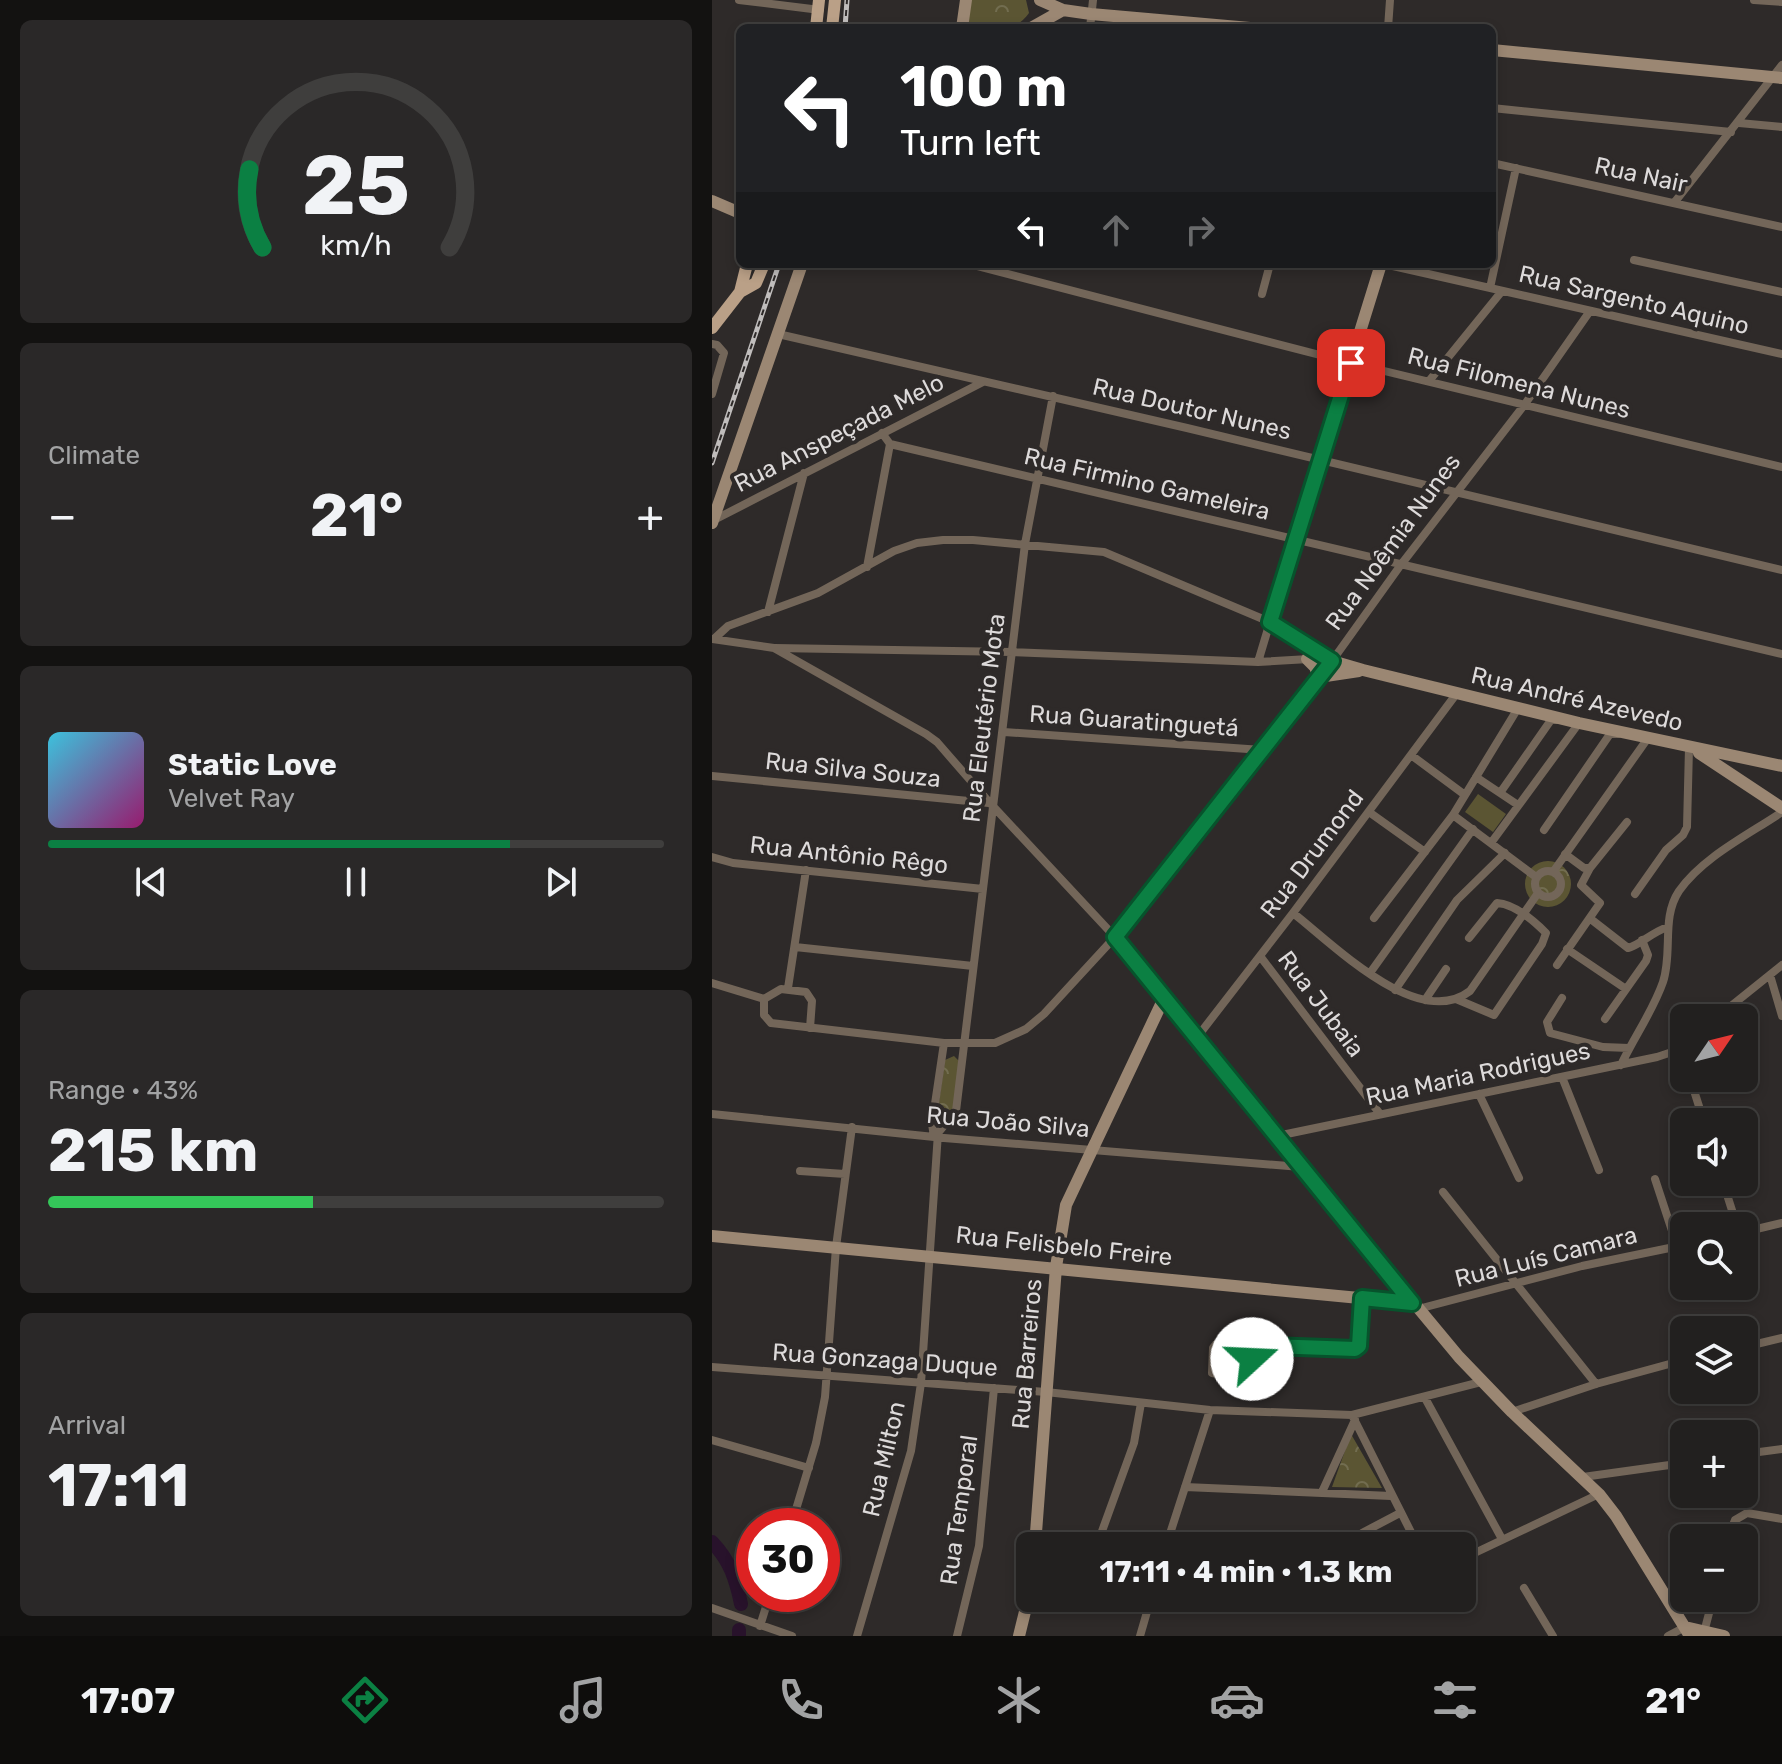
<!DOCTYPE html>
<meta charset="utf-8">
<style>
body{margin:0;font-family:Rubik,sans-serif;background:#2a2828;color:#f1f3f6;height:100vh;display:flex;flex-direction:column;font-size:30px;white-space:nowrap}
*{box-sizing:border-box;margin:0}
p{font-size:26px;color:#a2a3a4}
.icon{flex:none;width:44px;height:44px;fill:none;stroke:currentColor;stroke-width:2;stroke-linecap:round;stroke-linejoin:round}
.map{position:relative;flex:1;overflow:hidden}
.drawer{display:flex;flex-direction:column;gap:20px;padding:20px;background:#131211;width:712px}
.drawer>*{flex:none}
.guide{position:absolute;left:24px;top:24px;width:760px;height:244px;border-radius:12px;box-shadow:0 4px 12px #0003,0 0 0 2px #3f3e3d;background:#202124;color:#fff;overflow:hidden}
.needle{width:52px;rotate:55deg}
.tools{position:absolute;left:958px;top:1004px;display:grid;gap:16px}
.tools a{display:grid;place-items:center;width:88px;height:88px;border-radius:12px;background:#22201f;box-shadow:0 4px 12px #0003,0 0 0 2px #3f3e3d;font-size:40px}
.speed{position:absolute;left:24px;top:1508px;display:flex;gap:16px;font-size:40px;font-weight:700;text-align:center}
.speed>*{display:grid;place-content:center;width:104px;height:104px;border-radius:50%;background:#22201f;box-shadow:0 4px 12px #0003,0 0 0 2px #3f3e3d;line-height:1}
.speed .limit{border:12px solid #d22;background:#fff;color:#111}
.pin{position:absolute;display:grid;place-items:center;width:68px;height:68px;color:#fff;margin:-34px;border-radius:16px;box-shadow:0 4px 12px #0006}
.me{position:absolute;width:88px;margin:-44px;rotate:70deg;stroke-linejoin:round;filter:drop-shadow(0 0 6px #0008)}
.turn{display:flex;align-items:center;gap:28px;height:168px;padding:0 32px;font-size:36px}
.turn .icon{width:104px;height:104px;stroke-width:2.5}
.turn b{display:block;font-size:56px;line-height:68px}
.lanes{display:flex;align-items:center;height:76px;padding:0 32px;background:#0003;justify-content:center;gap:40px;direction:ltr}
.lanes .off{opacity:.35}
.big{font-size:60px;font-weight:700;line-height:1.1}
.drawer .card{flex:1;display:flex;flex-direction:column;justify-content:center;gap:12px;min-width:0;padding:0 28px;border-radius:12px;background:#2a2828}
.drawer .dial{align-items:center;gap:0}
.dial svg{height:208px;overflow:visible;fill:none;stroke:#3f3e3d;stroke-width:7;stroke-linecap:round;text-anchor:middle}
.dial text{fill:#f1f3f6;stroke:none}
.song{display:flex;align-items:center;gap:24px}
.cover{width:96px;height:96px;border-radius:12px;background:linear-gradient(135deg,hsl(190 70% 55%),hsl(320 70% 35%))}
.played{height:8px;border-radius:4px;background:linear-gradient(90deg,#0b8043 75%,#3f3e3d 75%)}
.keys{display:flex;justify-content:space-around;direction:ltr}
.heat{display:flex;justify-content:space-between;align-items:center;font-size:44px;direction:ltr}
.charge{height:12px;border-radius:6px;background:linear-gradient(90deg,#34c759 43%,#3f3e3d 0)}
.trip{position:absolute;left:304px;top:1532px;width:460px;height:80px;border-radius:12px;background:#22201f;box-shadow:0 4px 12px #0003,0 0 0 2px #3f3e3d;font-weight:700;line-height:80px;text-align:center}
.tabs{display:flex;height:128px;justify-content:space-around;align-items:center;background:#0e0d0c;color:#a2a3a4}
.tabs .icon{width:56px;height:56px}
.tabs .current{color:#0b8043}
.tabs b{font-size:36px;color:#f1f3f6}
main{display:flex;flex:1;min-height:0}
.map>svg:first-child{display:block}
.park{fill:url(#park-crowns)}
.pitch{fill:#5b5533}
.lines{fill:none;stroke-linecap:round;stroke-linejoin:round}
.river{stroke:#28122b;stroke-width:14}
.street{stroke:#736659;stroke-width:8}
.secondary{stroke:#9b8773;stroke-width:12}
.primary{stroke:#baa087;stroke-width:12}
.rail-casing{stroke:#c0bdbc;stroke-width:5}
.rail{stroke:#2e2a29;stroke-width:2;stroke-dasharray:6;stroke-linecap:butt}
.route-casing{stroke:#07532c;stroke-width:20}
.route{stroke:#0b8043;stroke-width:14}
.labels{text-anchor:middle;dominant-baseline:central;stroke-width:8;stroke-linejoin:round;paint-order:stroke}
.street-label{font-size:24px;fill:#dddada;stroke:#2e2a29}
</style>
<main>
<section class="drawer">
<div class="card dial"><svg viewBox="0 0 100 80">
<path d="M14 69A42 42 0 1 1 86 69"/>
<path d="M14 69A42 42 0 0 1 9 39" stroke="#0b8043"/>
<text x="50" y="56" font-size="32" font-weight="700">25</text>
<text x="50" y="72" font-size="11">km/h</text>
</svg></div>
<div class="card"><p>Climate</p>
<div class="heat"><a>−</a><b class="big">21°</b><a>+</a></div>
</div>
<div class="card">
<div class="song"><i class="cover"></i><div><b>Static Love</b><p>Velvet Ray</p></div></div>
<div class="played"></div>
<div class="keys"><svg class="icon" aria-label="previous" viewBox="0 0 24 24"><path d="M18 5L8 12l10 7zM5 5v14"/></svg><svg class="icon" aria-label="pause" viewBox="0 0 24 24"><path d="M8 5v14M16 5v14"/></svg><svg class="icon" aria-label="next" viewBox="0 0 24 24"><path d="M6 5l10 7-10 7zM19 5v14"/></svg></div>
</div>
<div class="card"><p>Range · 43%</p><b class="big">215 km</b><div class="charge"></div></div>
<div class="card"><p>Arrival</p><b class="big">17:11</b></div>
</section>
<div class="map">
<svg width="1070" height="1636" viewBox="0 0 1070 1636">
<defs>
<pattern id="park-crowns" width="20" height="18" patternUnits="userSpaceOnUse" patternTransform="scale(2)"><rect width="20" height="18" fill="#5b5533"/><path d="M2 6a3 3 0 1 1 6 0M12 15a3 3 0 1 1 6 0" fill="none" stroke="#726d50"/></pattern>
</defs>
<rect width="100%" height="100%" fill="#2e2a29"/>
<!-- park -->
<path class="park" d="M258 0H314L317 13C302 35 278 28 254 28Z
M813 884a23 23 0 1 1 46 0a23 23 0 1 1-46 0Z
M242 1056 248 1062 243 1106 238 1113 234 1114 226 1108 233 1060Z
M639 1434 670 1488 620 1487Z"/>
<!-- pitch -->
<path class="pitch" d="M766 794 794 814 781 832 753 812Z"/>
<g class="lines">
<!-- river -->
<path class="river" d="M0 1542C18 1561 24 1579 29 1604
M27 1636V1630"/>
<!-- street -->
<path class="street" d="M27 0 108 10
M1042 0 1070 2
M378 28 381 0
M676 28 678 0
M780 108 1019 132
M1027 123 1070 127
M780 163 1070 227
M962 203 1070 65
M922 260 1070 292
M257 264 639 363 1070 467
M672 264 1070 354
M778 288 804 168
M550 294 558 264
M66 334 475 428 1070 570
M0 344 5 345 12 353 0 394
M717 381 790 291
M170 433 178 444 1070 654
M2 520 271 382
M155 567 178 444
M56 612 92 473
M3 638 16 626 106 593 182 551 205 543 231 540H261L392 552 558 622 546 662
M0 639 62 648 214 734 225 742 278 803 403 937 332 1014 314 1029 283 1043H232L59 1023 52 1015V999L69 989 94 992 100 1001 98 1028
M63 648 300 652 546 662 597 659
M620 661 688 566 813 404 878 311
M292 732 550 750
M699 755 753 795
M0 776 277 803
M764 777 806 805
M788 793 839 720H845
M657 812 713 852
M741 815 824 877
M832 830 898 734H906
M779 843 867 723
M853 854 872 868H878L915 822
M0 857 21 863 271 889
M823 884a13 13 0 1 1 26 0a13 13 0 1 1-26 0Z
M841 872 936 738
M923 894 954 850 971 835 975 827 977 748
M581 913C621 944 706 1031 758 991L826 893
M662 918 741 815 803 713
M880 920 916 948C928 945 940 932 956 927
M83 947 261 966
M855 949 914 989
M548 956 668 1114
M845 965 888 903 869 885 878 868
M658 973 761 829
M1058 975 1070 1016
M0 983 52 999
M76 988 94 870
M683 990 745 900 793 853
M850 998 835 1022 838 1033 891 1047 917 1048
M744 999 782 1015 830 944 834 933C822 921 802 904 785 903L757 938
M713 1000 734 969
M1004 1018 1070 965
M893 1019 934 961 936 955 930 940
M486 1036 581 913 745 693
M968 1047 972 1061
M909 1065C922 1037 941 1011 951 982 961 952 949 918 967 891 991 857 1036 835 1070 812
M850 1077 887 1170
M978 1078 992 1122
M767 1094 807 1178
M0 1114 232 1138 589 1167
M565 1136 945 1057 960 1052 972 1044
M222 1137 220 1124 232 1043
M88 1171 133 1174
M943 1179 965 1246
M1011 1182 1025 1226
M731 1192 884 1384
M1032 1232 1070 1223
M706 1309 870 1266 972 1245
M1032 1347 1070 1338
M0 1367 334 1392 498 1410 640 1415 769 1382
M524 1373 555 1347
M519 1377 500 1373 501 1348 504 1344 643 1349 647 1346 650 1298
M713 1398 790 1539
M800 1412 884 1384 972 1360
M640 1415 706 1546
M0 1440 97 1468
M1032 1454 1070 1449
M871 1477 972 1463
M473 1487 679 1496
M610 1492 643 1420
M79 1526 104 1443 113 1397 124 1247 140 1127
M650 1533 688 1513
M323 1537 388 1546
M1016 1538 1023 1520 1035 1513 1070 1519
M385 1545 422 1443 429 1403
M454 1546 498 1410
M750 1559 887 1494
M812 1588 841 1636
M680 1600 687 1598
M0 1608 80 1636
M48 1626 58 1594
M145 1636 199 1451 209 1383 226 1133 244 1111 313 544 341 396
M245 1636 267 1546 282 1388
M428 1636 439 1598
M956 1636 973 1627
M991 1636 1001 1598"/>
<!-- secondary -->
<path class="secondary" d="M328 0 351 10 379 14 538 28
M250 28 254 0
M319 28 351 10
M780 50 1070 78
M0 201 28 213
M669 264 558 622 620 661 651 670 867 723 1070 766
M0 523 90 264
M595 659 603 667 607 677
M620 661 403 937 486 1036 589 1167 747 1357 800 1412 887 1494 904 1516 978 1636
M607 677 647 671
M987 753 1070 808
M0 1236 700 1303
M323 1546 344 1267 354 1205 453 996
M973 1627 1012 1636
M307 1636 318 1591"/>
<!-- primary -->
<path class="primary" d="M104 28 107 0
M120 28 123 0
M28 292 44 283 52 264
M0 328 28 292 35 264"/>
<defs>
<path id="rail" d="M133 28 135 0
M0 463 67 264"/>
</defs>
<!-- rail casing -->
<use href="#rail" class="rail-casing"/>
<!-- rail -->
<use href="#rail" class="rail"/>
</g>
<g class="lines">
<defs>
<path id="route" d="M540 1359 555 1346 643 1349 647 1346 650 1298 700 1303 403 937 620 661 558 622 639 363"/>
</defs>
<!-- route casing -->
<use href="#route" class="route-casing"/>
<!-- route -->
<use href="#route" class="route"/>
</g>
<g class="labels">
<!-- street labels -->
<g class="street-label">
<text transform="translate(929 175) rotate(12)">Rua Nair</text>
<text transform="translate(922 300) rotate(13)">Rua Sargento Aquino</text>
<text transform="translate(807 383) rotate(14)">Rua Filomena Nunes</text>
<text transform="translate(480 409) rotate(13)">Rua Doutor Nunes</text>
<text transform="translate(127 433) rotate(-27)">Rua Anspeçada Melo</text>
<text transform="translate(435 484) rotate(13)">Rua Firmino Gameleira</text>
<text transform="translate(681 542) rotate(-54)">Rua Noêmia Nunes</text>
<text transform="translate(865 699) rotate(13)">Rua André Azevedo</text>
<text transform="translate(272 718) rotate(-83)">Rua Eleutério Mota</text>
<text transform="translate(422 721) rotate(4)">Rua Guaratinguetá</text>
<text transform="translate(141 770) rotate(6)">Rua Silva Souza</text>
<text transform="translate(600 854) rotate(-53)">Rua Drumond</text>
<text transform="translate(137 855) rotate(6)">Rua Antônio Rêgo</text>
<text transform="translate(609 1004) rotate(53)">Rua Jubaia</text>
<text transform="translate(766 1074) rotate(-12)">Rua Maria Rodrigues</text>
<text transform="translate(296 1122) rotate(5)">Rua João Silva</text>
<text transform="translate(352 1246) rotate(6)">Rua Felisbelo Freire</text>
<text transform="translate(834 1257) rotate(-14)">Rua Luís Camara</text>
<text transform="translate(315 1354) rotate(-85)">Rua Barreiros</text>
<text transform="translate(173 1360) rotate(4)">Rua Gonzaga Duque</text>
<text transform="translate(172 1459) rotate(-77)">Rua Milton</text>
<text transform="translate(247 1510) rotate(-82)">Rua Temporal</text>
</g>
</g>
</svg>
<div class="tools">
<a><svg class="needle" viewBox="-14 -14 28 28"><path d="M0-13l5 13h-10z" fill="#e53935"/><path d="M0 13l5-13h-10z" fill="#a2a3a4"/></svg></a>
<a><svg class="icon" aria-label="sound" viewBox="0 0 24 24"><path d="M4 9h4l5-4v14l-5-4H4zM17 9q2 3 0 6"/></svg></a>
<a><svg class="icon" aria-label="search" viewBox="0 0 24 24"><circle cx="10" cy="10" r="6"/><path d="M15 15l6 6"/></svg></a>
<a><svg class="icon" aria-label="layers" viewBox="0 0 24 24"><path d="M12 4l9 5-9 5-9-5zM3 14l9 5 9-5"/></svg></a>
<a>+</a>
<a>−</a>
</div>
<div class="speed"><div class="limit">30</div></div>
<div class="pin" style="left:639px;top:363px;background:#d93025"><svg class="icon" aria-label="arrive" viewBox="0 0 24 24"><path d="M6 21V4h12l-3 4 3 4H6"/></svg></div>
<svg class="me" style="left:540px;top:1359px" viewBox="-20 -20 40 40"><circle r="19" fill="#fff"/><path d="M0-13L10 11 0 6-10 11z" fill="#0b8043"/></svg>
<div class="trip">17:11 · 4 min · 1.3 km</div>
<div class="guide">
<div class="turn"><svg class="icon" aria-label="left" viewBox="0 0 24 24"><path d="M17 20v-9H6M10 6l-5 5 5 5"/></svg><div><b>100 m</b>Turn left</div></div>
<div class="lanes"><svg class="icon" aria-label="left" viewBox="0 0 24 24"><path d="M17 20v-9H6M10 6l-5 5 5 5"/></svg><svg class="icon off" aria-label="ahead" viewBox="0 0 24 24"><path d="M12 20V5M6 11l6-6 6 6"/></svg><svg class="icon off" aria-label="right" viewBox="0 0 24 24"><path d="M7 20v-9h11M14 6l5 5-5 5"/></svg></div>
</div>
</div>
</main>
<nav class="tabs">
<b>17:07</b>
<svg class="icon current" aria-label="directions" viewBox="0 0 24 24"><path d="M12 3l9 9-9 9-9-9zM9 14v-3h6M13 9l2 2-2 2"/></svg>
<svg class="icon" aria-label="music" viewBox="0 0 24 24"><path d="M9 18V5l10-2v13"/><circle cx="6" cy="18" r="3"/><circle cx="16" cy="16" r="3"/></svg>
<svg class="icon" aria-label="phone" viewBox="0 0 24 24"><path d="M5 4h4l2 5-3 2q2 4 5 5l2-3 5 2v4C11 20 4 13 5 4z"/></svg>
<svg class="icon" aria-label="climate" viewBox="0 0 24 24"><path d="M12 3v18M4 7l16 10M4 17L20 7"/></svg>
<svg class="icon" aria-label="car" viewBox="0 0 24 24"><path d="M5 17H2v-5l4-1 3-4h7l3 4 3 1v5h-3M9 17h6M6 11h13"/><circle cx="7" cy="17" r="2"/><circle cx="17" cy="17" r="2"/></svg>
<svg class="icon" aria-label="filters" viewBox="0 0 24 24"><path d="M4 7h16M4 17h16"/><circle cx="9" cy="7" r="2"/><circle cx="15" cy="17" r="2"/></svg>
<b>21°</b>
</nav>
